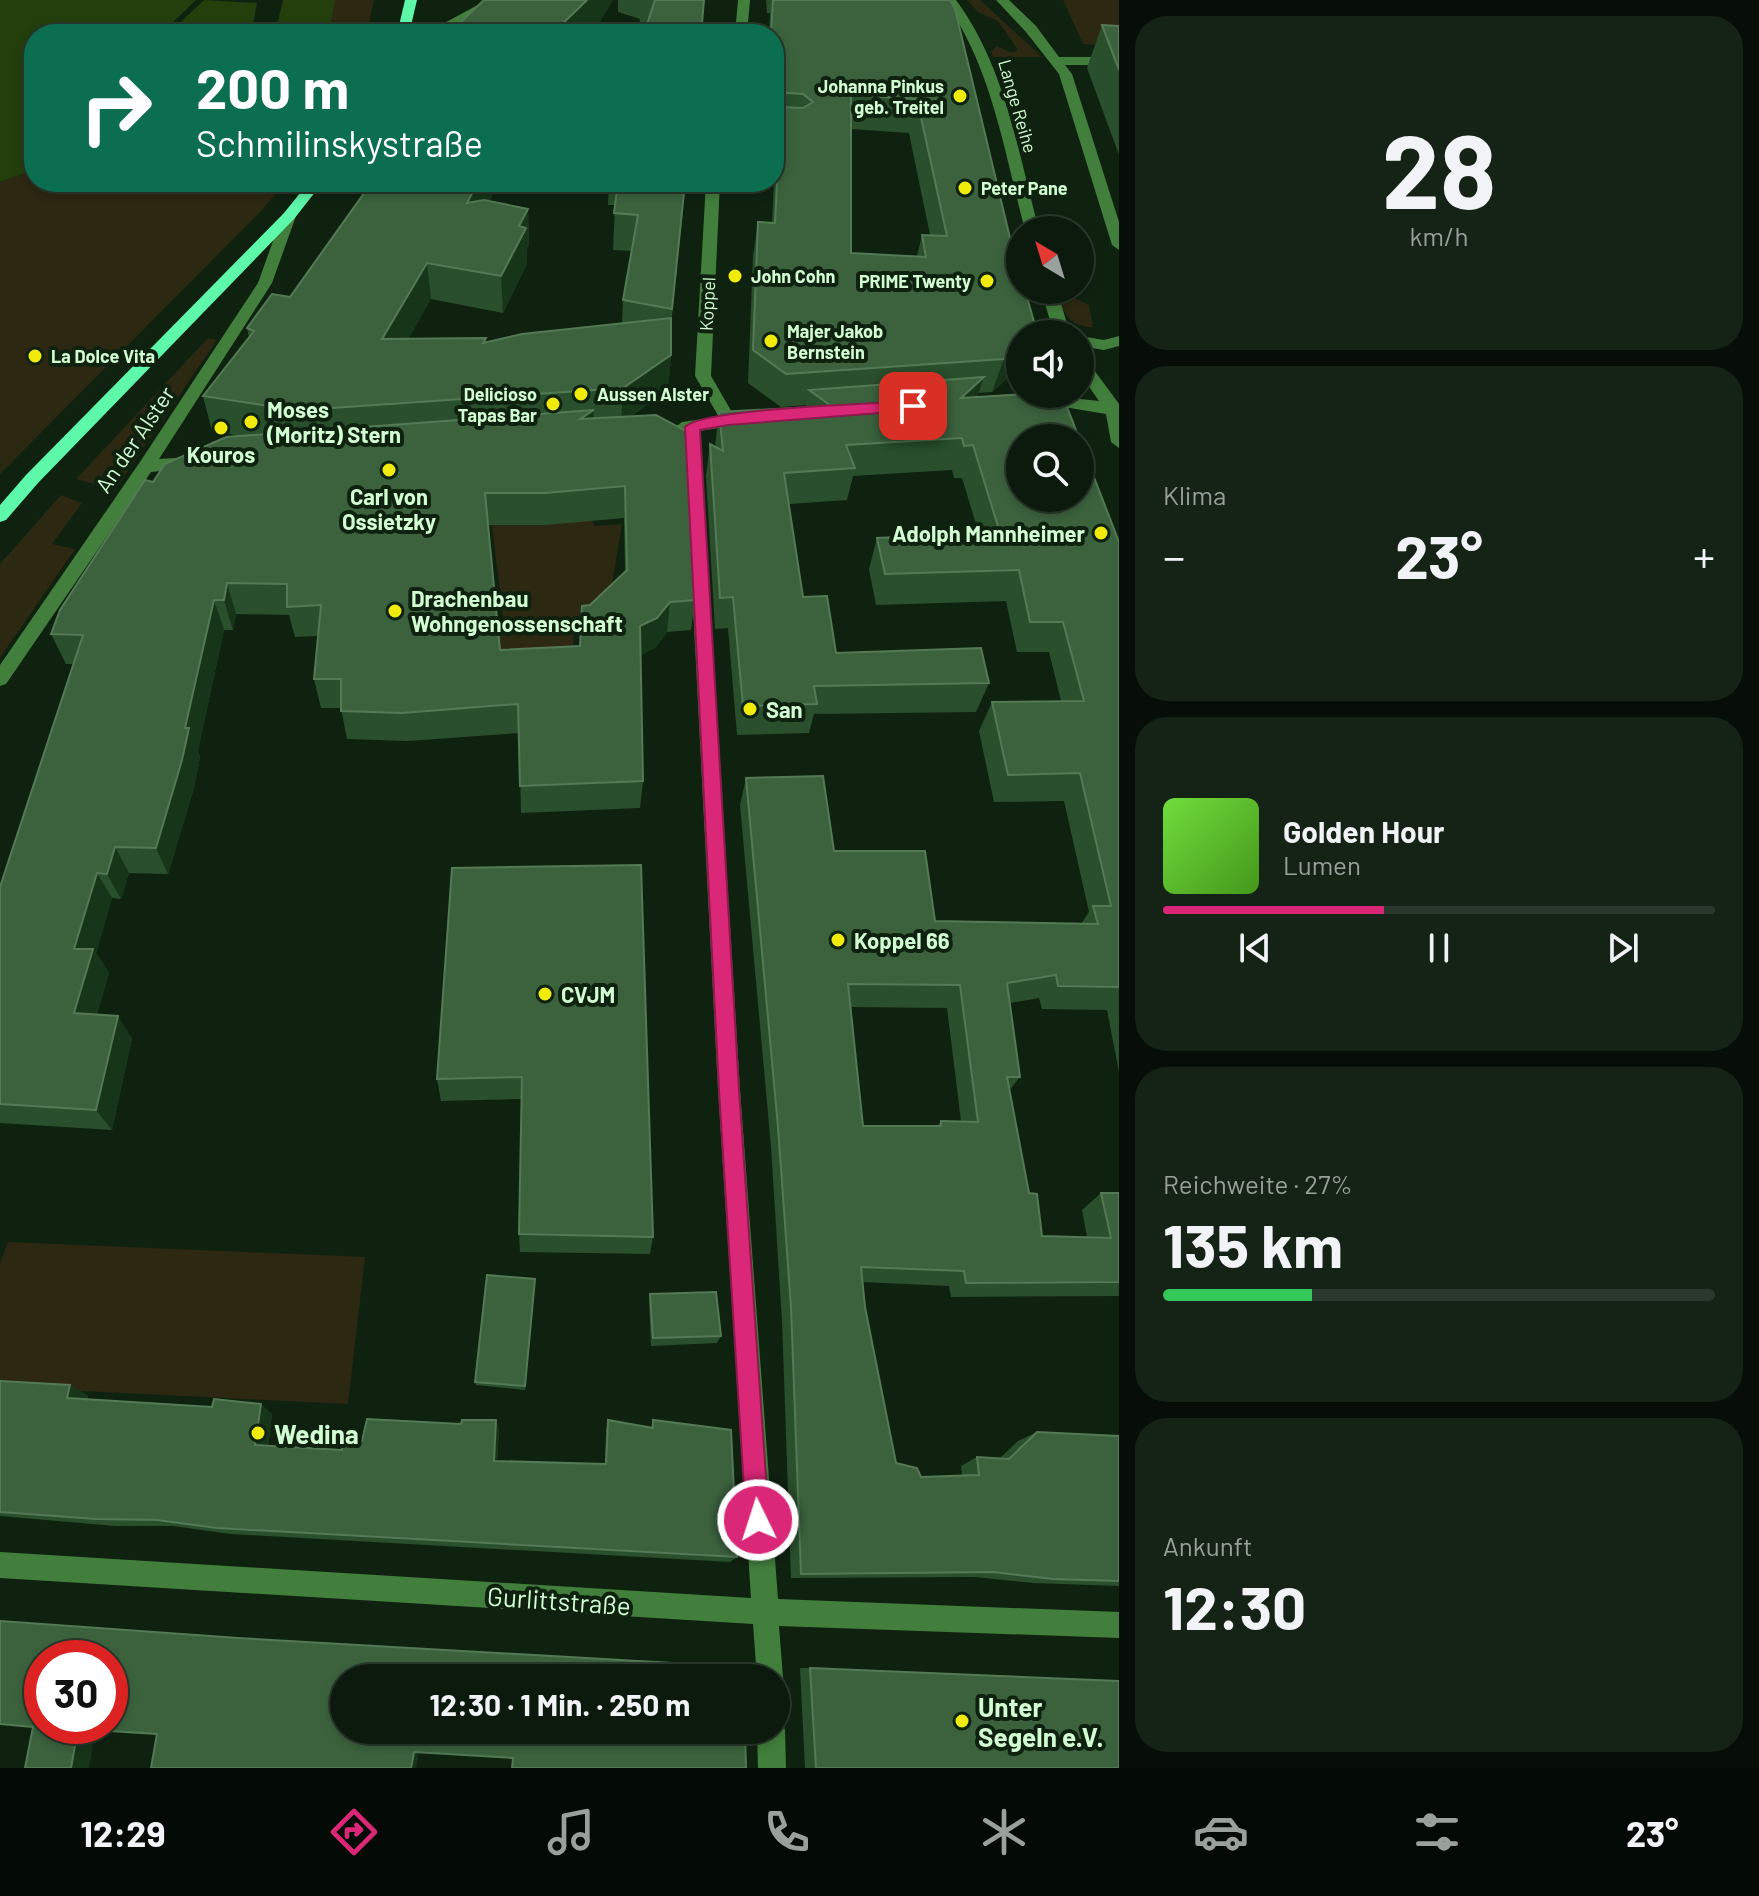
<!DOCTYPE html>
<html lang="de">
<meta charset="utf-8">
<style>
body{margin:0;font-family:Barlow,sans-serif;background:#142315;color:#f1f3f6;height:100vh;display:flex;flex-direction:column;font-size:30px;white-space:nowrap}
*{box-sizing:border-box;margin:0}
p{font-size:26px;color:#9aa19d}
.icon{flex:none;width:44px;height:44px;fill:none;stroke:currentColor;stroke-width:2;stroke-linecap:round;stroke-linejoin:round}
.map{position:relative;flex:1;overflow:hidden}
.side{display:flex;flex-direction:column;gap:16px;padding:16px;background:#060e07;width:640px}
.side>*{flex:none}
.hud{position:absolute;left:24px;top:24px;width:760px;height:168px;border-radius:32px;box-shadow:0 4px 12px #0003,0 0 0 2px #2b382d;background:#0b6e4f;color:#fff;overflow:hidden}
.needle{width:52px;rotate:322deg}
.buttons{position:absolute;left:1006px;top:216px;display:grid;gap:16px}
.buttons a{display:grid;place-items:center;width:88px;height:88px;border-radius:50%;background:#0b1a0c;box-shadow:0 4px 12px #0003,0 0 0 2px #2b382d;font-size:40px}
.speed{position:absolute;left:24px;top:1640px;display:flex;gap:16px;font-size:40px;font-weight:700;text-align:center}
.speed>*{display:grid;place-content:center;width:104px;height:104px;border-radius:50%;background:#0b1a0c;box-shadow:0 4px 12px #0003,0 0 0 2px #2b382d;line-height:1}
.speed .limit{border:12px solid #d22;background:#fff;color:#111}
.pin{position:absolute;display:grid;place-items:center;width:68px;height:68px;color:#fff;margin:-34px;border-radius:16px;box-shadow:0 4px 12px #0006}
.me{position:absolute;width:88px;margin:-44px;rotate:356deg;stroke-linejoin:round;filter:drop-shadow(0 0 6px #0008)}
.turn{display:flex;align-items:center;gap:28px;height:168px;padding:0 40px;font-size:36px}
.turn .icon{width:104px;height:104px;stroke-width:2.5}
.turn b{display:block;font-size:56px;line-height:68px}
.big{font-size:60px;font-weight:700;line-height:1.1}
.side .tile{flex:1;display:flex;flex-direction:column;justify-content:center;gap:12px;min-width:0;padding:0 28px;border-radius:32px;background:#142315}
.side .dial{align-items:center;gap:0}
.dial b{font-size:104px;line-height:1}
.song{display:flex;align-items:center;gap:24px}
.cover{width:96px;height:96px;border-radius:12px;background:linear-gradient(135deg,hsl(100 70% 55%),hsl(100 70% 35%))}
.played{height:8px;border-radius:4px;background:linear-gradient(90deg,#db2777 40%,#2b382d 40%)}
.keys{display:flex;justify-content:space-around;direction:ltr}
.heat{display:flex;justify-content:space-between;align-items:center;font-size:44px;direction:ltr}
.charge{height:12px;border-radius:6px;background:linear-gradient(90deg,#34c759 27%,#2b382d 0)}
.trip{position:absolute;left:330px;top:1664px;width:460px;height:80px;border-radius:40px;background:#0b1a0c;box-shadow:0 4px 12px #0003,0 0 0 2px #2b382d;font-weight:700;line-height:80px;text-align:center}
.dock{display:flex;height:128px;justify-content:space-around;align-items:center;background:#040a05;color:#9aa19d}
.dock .icon{width:56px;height:56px}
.dock .current{color:#db2777}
.dock b{font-size:36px;color:#f1f3f6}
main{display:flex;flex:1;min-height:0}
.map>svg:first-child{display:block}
.green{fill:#2c2812}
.water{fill:#243e0c}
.pier{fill:#0f2210}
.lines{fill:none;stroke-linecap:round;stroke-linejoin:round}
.minor{fill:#427f3c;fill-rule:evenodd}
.major{fill:#5ef8ab;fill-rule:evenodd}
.wall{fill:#294f2c;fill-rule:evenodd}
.shaded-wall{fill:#173519}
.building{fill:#3b623d;stroke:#537a55;stroke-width:2;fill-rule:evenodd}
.route{fill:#db2777;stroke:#8e194d;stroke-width:2}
.poi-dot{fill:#f0eb0b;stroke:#0f2210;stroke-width:3}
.labels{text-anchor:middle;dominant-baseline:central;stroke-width:8;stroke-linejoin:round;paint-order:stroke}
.far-poi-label{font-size:18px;font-weight:bold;fill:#d2fdd2;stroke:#0f2210;text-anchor:start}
.far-street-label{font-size:18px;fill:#d2fdd2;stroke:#0f2210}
.poi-label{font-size:22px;font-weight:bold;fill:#d2fdd2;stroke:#0f2210;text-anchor:start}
.street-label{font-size:22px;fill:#d2fdd2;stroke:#0f2210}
.near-poi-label{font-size:26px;font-weight:bold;fill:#d2fdd2;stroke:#0f2210;text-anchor:start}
.near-street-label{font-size:26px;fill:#d2fdd2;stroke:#0f2210}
</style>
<main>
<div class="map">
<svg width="1119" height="1768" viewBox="0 0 1119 1768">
<rect width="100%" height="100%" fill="#0f2210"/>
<!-- green -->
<path class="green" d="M335 0H374L367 34H329Z
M967 0H980L1042 57H993L991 51 997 46 1012 53 1018 50 998 21 978 12Z
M1063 0H1119V46L1083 44Z
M34 170V182H286L263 209 0 474V182Z
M1066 294 1089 305 1093 327C1073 327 1067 318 1059 301Z
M208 338 217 340 115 490 76 479Z
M61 495 82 503 52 544 75 549 0 658V564Z
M589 503 594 526 622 524 608 608 574 627 572 671 342 641 505 631 490 511Z
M8 1242 365 1257 348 1404 0 1387V1263Z"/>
<!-- water -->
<path class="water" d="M0 0H335L329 34H34V170L0 182Z"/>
<!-- pier -->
<path class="pier" d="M196 0H283L275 34H251L257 3 204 0 168 34H161Z"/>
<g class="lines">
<!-- minor -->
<path class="minor" d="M487 0H501C483 20 450 34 424 34Z
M738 0H750L747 34H735Z
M944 0H956C1005 66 1018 152 1039 230H1025C1004 151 992 67 944 0Z
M996 0H1009L1036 26 1059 57H1119V65H1065L1072 74 1119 222V250L1112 245 1059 74 1026 32Z
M706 182H720L711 376 733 414 745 412 753 418 745 424 700 431 740 1090 778 1599 1119 1612V1638L779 1626 783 1678 776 1689V1678H757L753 1624 0 1578V1552L751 1598 718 1090 684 433 676 432 674 428 682 422 719 417 695 376Z
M289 212 296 216 272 283 159 459 191 457 199 463 197 467 151 472 6 684 0 686V665L140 462 258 283 282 216Z
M1041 290H1057L1070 334H1054Z
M1080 336 1104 340 1119 336V346L1104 350 1080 346Z
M1080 358 1086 359 1119 404V448L1111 442 1106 414 1040 403 1032 398 1035 394 1099 401 1080 374Z
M776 1719 781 1720 785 1730 786 1768H758L757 1730H776Z"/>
<!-- major -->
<path class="major" d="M405 0H417L409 34H397Z
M309 182H323L294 219 38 483 6 520 0 522V505L26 475 284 213Z"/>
</g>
<!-- wall -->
<path class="wall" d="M618 0H705L646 28H639L640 19 618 12Z
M766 0H950L1020 334V367L992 392 978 393 977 397 1119 542V1072L1107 1010 1042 1009 1039 998 1010 1003 1020 1077 1009 1091 1029 1193 1042 1236 1087 1237 1082 1210 1101 1193H1119V1296L951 1297 949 1286 862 1282 865 1307 896 1463 921 1477 962 1475 961 1466 977 1457 1000 1458 1018 1441 1037 1432 1119 1436V1586L1033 1583 975 1577 791 1578 782 1321 771 1147 740 805 746 778 834 851 935 921 1081 924 1089 912 1064 801 994 802 979 731 992 702 1061 701 1049 652H1017L1006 601 876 605 869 569 877 538 979 534 962 478H954L952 470 853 476 847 500 789 504 803 597 836 653 989 683 976 712 814 714 809 733 737 735 728 628 715 629 706 476 710 444 715 447 719 412 805 407 806 405 781 407 748 383 753 256 758 222 772 223 776 141 778 127H774V34H769L770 13H767ZM851 129 909 133 930 235H922L917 256 851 253ZM851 1007 947 1008 961 1121H941L937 1126H863Z
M1102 25 1119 26V155L1087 68Z
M609 182H686L671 325V355L668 390 630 417 695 600 691 630 667 632 655 648 640 655 643 781 640 808 521 813 519 733 407 741 347 739 341 708H321L314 679 318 636 295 637 289 615 236 614 233 630H224L198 750 200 757 194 788 168 874 129 873 121 899 112 898 96 953 109 973 97 1014 132 1038 112 1130 0 1123V887L74 664H66L51 634 153 482 241 436 212 431 203 396 249 338 247 328 290 297 490 201 528 209 529 245 527 249V264L503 313 431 299 408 339 486 338V342L622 323 623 300 632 251 613 250 615 205H608ZM624 518 625 573 590 605 580 646 500 650 488 525H546Z
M452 868 653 1237 650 1254 520 1252 519 1234 522 1099 441 1101 437 1079Z
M535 1284 525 1390 476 1385 475 1382Z
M650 1294 721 1336 717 1343 651 1346 649 1302Z
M0 1381 70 1385 88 1396V1400L272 1414 268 1446 342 1450 362 1441 461 1424 496 1420 499 1430 497 1461 605 1464 606 1430 608 1420 651 1427 653 1420 737 1557 730 1562 230 1534 173 1526H115L0 1516Z
M800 1668H810L1119 1768H805Z"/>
<!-- shaded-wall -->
<path class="shaded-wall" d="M587 0H613L599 24 589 34H552Z
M478 182H500L469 239 467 203Z
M528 209 529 245 527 249V264L503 313 501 276 519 226Z
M427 263 431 299 387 375 382 339Z
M1020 344V367L992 392 1004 359Z
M671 355 668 390 621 423 623 388Z
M984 377 973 410 961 398Z
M594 410 593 443 580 419Z
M227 583 236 614 233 630 224 600Z
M214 600 224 630 198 750 200 757 194 788 168 874 156 848 185 728Z
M670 602 667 632 655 648 637 656 640 626Z
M115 847 129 873 121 899 107 874Z
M97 873 112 898 96 953 109 973 90 1036 74 1013V949Z
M118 1016 132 1038 112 1130 96 1110Z
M70 1385 88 1396 86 1409 67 1398Z
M261 1404 272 1414 267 1454 255 1445Z
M496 1420 499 1430 496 1470 494 1461Z
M96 1727 89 1768H71L78 1729Z
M420 1749 416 1768H411L414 1752Z"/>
<!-- building -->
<path class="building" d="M484 0H587L552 34H454L464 19Z
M655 0H704L701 34H644Z
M773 0H950L955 9 1010 238 1020 274V290H1025L1036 329 1031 334H1020V344L1004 359 786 374 753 350 758 222 775 223 781 107 803 108 813 102 803 94 774 92V34H771ZM851 95 917 99 947 236 922 235 926 257 851 253Z
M1102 25 1119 26V70Z
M372 182H478L467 203 484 200 528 209 519 226 526 228 501 276 427 263 382 339 486 338 483 343 522 334 671 318V355L623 388 273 412 283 408 203 396 254 331 247 328 272 294 290 297Z
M618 182H685L672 309 623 300 638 215 614 213Z
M984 377 961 398 1025 394H1062L1079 438H1020V498H1080V441L1119 542V987L1058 986 1056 975 1007 983 1020 1077H1007L1029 1193 1037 1194 1042 1236 1111 1238 1101 1193H1119V1282L966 1283 964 1271 861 1267 865 1307 896 1463 917 1468 921 1477 979 1475 977 1457 1009 1459 1037 1432 1119 1436V1581L1053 1579 993 1572 801 1574 791 1307 778 1127 746 778 823 776 834 851H925L935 921 1098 924 1093 906H1111L1080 773 1008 775 992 702 1084 701 1063 622H1030L1019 570 885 574 877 538 1000 533 973 445 964 446 962 438 846 445 855 468 784 473 803 597 827 596 836 653 981 648 989 683 814 686 817 704 743 706 733 597 720 598 710 444 723 451 719 412 831 406 809 390ZM848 984 960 985 978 1122 941 1121V1126H863Z
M594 410 580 419 656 415 686 431 695 600 670 602 657 618 640 626 643 781 520 786 518 704 402 713 341 711V679H314L321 605 287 607V584L227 583 224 600H214L185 728H189L182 760 156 848 115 847 107 874 97 873 74 949H93L74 1013 118 1016 96 1110 0 1104V887L83 635 51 634 60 610 145 480 153 482 165 464 226 437ZM625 486 627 570 590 605 582 606 580 646 500 650 485 493H545Z
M641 865 653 1237 519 1234 522 1077 437 1079 452 868Z
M487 1275 535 1279 525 1386 475 1382Z
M716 1292 721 1336 653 1338 650 1294Z
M0 1381 70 1385 67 1398 212 1407 214 1399 261 1404 255 1445 342 1450 343 1439 362 1441 367 1419 461 1424 462 1420H496L494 1461 606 1464 608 1420 653 1428V1420L731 1430 737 1557 217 1528 157 1520 96 1519 0 1512Z
M0 1621 238 1638 742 1667 743 1678H344V1730H745L746 1768H512L513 1758 414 1752 411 1768H151L157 1734 78 1729 71 1768H25L33 1727 0 1724ZM42 1658H110V1726H42Z
M810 1668 1119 1681V1768H816Z"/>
<!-- route -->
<path class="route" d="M913 401 920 406 918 410 728 425 700 430 739 1090 769 1520 766 1528 758 1532 749 1528 746 1520 719 1090 685 427C703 408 877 404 913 401Z"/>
<!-- markers -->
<g class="poi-dot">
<circle cx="960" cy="96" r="8"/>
<circle cx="965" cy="188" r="8"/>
<circle cx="735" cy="276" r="8"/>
<circle cx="987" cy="281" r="8"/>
<circle cx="771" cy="341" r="8"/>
<circle cx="35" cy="356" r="8"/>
<circle cx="581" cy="394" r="8"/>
<circle cx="553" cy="404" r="8"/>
<circle cx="251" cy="422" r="8"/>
<circle cx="221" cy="428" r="8"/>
<circle cx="389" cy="470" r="8"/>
<circle cx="1101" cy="533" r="8"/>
<circle cx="395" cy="611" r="8"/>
<circle cx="750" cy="709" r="8"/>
<circle cx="838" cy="940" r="8"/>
<circle cx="545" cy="994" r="8"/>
<circle cx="258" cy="1433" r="8"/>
<circle cx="962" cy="1721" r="8"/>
</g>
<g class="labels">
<!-- far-poi labels -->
<g class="far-poi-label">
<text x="944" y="86" text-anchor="end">Johanna Pinkus<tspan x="944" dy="21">geb. Treitel</tspan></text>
<text x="981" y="188">Peter Pane</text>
<text x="751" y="276">John Cohn</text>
<text x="971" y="281" text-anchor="end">PRIME Twenty</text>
<text x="787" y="331">Majer Jakob<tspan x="787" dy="21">Bernstein</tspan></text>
<text x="51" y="356">La Dolce Vita</text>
<text x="537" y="394" text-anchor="end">Delicioso<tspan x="537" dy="21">Tapas Bar</tspan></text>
<text x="597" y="394">Aussen Alster</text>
</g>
<!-- far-street labels -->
<g class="far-street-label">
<text transform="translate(1018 106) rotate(74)">Lange Reihe</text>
<text transform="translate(707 304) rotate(-87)">Koppel</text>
</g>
<!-- poi labels -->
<g class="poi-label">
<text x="267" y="409">Moses<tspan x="267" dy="25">(Moritz) Stern</tspan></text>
<text x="221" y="454" text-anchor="middle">Kouros</text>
<text x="389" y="496" text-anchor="middle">Carl von<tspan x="389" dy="25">Ossietzky</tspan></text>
<text x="1085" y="533" text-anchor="end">Adolph Mannheimer</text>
<text x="411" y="598">Drachenbau<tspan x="411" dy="25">Wohngenossenschaft</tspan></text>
<text x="766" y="709">San</text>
<text x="854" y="940">Koppel 66</text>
<text x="561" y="994">CVJM</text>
</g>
<!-- street labels -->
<g class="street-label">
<text transform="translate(134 439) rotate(-56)">An der Alster</text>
</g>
<!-- near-poi labels -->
<g class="near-poi-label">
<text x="274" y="1433">Wedina</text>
<text x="978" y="1706">Unter<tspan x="978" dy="30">Segeln e.V.</tspan></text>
</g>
<!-- near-street labels -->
<g class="near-street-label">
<text transform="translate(559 1600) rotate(4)">Gurlittstraße</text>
</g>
</g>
</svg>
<div class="buttons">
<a><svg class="needle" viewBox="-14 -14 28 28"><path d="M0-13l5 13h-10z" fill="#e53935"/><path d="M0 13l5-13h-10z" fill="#9aa19d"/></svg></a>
<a><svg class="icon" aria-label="sound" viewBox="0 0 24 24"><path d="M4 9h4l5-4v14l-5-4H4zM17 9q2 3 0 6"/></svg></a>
<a><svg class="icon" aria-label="search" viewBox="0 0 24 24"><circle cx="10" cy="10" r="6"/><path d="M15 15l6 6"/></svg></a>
</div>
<div class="speed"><div class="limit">30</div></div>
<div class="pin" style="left:913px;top:406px;background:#d93025"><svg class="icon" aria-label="arrive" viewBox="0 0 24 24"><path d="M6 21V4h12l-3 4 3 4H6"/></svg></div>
<svg class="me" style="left:758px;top:1520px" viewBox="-20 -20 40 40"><circle r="17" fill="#db2777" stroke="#fff" stroke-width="3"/><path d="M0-11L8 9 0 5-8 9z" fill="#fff"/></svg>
<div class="trip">12:30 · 1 Min. · 250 m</div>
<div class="hud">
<div class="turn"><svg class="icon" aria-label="right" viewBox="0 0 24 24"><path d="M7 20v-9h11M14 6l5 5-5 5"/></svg><div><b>200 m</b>Schmilinskystraße</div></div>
</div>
</div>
<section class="side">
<div class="tile dial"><b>28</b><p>km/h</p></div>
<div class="tile"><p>Klima</p>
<div class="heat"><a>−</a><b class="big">23°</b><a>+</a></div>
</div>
<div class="tile">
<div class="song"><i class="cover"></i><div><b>Golden Hour</b><p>Lumen</p></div></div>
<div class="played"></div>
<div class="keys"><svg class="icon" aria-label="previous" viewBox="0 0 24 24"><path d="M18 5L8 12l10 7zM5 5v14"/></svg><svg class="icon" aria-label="pause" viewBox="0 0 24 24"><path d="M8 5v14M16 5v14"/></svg><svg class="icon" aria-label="next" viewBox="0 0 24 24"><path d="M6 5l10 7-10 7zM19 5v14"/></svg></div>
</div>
<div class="tile"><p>Reichweite · 27%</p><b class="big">135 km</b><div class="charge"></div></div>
<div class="tile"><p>Ankunft</p><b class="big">12:30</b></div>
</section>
</main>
<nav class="dock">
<b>12:29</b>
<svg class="icon current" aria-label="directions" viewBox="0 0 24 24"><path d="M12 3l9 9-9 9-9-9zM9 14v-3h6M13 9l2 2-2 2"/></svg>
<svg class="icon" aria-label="music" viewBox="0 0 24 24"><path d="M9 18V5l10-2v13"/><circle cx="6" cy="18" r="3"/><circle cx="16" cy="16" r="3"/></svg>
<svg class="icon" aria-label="phone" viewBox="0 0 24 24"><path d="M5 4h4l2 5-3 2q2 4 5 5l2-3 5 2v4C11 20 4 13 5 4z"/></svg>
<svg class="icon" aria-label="climate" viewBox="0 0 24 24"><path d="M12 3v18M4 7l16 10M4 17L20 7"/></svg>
<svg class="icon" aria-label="car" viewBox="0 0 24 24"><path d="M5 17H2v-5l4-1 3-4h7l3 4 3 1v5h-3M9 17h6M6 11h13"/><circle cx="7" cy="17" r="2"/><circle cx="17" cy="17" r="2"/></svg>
<svg class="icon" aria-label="filters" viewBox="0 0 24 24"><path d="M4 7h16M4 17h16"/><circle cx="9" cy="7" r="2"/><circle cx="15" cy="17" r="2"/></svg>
<b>23°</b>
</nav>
